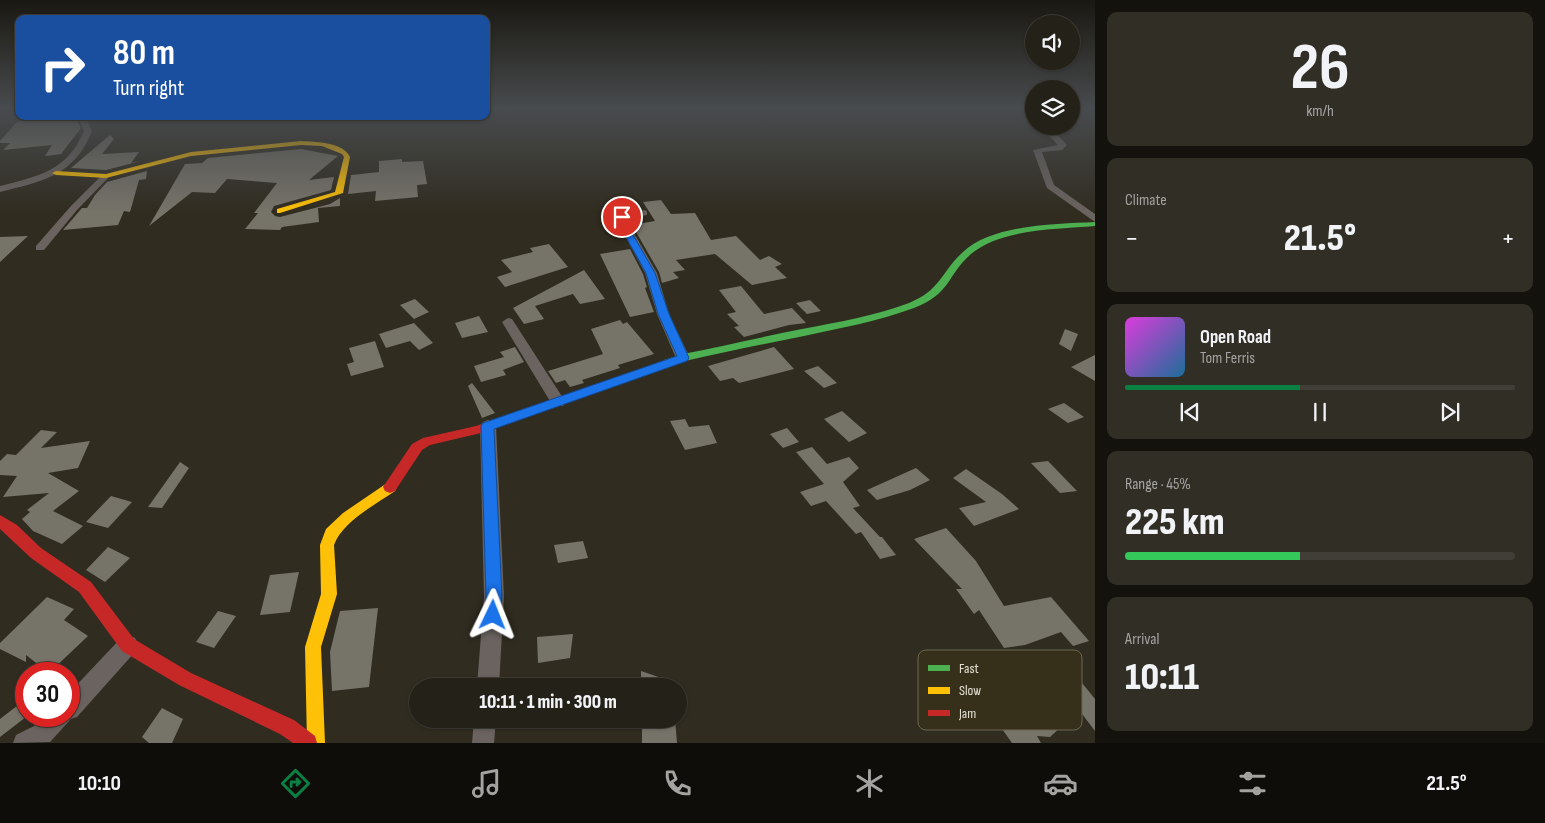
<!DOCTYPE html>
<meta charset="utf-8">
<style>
body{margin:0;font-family:"Sofia Sans Condensed",sans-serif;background:#302e25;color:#f1f3f6;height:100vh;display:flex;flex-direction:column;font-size:19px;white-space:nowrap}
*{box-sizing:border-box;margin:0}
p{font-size:16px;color:#a3a3a2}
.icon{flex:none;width:28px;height:28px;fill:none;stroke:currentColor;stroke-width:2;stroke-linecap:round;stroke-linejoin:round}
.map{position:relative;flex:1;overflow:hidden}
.details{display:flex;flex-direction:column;gap:12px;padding:12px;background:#14120d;width:450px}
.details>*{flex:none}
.guide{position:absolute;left:15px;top:15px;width:475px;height:105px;border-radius:10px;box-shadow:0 1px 4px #0004,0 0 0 1px #413e37;background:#1a4fa0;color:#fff;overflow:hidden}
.controls{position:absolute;left:1025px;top:15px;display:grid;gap:10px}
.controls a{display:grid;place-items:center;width:55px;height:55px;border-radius:50%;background:#242118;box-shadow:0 1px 4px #0004,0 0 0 1px #413e37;font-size:25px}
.speed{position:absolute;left:15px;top:662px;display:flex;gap:10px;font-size:25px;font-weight:700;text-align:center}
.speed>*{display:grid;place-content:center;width:65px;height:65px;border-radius:50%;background:#242118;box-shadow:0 1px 4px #0004,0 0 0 1px #413e37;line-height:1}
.speed .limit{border:8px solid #d22;background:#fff;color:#111}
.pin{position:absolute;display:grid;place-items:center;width:42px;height:42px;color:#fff;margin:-21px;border:2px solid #fff;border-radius:50%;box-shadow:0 1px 5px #0007}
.me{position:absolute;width:55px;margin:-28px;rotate:2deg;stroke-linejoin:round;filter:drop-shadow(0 0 4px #0008)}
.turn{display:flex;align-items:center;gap:18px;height:105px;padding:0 15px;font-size:22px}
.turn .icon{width:65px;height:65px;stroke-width:2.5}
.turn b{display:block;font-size:35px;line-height:42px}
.big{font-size:38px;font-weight:800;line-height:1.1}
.details .card{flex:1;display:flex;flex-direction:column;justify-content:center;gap:8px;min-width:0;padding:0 18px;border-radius:10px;background:#302e25}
.details .dial{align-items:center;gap:0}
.dial b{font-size:65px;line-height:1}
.song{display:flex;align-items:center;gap:15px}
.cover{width:60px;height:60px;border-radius:8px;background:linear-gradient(135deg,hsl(300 70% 55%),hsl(200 70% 35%))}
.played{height:5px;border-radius:2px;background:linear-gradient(90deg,#0b8043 45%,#413e37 45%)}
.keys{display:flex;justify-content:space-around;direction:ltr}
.heat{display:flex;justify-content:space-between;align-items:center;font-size:28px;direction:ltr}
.charge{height:8px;border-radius:4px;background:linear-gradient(90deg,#34c759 45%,#413e37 0)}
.trip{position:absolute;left:409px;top:678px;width:278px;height:50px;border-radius:25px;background:#242118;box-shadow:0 1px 4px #0004,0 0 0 1px #413e37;font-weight:800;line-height:50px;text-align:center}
.tab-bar{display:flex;height:80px;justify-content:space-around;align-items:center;background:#0e0d0a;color:#a3a3a2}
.tab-bar .icon{width:35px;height:35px}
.tab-bar .current{color:#0b8043}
.tab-bar b{font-size:22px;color:#f1f3f6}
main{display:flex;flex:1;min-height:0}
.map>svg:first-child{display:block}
.building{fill:#767369}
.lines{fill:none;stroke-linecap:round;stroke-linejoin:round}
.street{fill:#6a635f;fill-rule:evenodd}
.fast{fill:#4caf50;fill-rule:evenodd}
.slow{fill:#ffc107;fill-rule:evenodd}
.jam{fill:#c62828;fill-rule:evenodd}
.route{fill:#1a73e8;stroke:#114b97}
.key{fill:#36301a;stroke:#6b6552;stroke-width:1}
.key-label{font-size:14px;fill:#e5e2d4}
</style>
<main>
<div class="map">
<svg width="1095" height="743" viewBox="0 0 1095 743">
<rect width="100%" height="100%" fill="#302c20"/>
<!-- building -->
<path class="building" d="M60 116H70V120L76 119 81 128 61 154 45 156 52 145 3 150 10 143H0V141L15 124 28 117 39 118V120Z
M110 135 114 139 102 154 139 152 131 163 141 161 106 170 71 168Z
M301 149 338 156 309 180 334 177 331 190 274 206 271 212 275 216 280 217 330 204 340 198V206L318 208 319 222 282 227 280 230 245 229 258 213H254L277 183 227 179 215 193 192 192 149 226 185 164 202 163 208 158Z
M402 159V162L423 161 427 184 417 185 418 197 375 201 376 191 348 194 351 175 379 172V161Z
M147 171 146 179 139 180 130 212 124 211 118 225 63 230 82 208H87L95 195 107 182Z
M661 200 671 214 695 213 711 240 736 236 760 260 769 256 782 264 775 267 787 278 752 285 715 254 676 260 685 270 673 272 679 278 662 283 659 272 632 225 655 221 643 202Z
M28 236 0 262V237Z
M549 244 568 267 505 287 497 277 512 272 501 260 533 252 530 248Z
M630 249 643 274 647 287 645 288 654 312 630 317 600 254Z
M584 270 605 299 580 304 573 294 535 306 544 319 524 324 513 308Z
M741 286 764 314 792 308 806 323 789 325 744 337 734 327 739 326 727 314 736 312 719 290Z
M415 299 429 312 414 319 400 305Z
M810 300 821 311 807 314 796 303Z
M479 316 488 332 462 338 455 323Z
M620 320 623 324 627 322 654 354 618 365 620 368 582 380 584 383 570 387 565 380 556 383 548 371 603 354 591 329Z
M414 323 433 343 419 350 410 341 386 348 379 334Z
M1065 329 1078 334 1071 351 1059 344Z
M375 341 384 367 351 376 347 364 354 362 349 348Z
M515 347 524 362 503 370 506 375 481 382 474 366 504 357 500 352Z
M774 347 794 369 739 383 733 378 720 381 708 366Z
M1095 355V381L1071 367Z
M818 366 837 383 824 388 804 371Z
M472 383 495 413 482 418 468 386Z
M1064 403 1084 417 1068 423 1048 409Z
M842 411 867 433 849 442 824 419Z
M685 419 689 427 709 425 717 443 685 450 670 421Z
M787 428 799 442 783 448 770 434Z
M41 430 57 432 41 448 90 441 78 468 48 473 79 491 53 511 83 526 62 544 33 531 22 519 30 512 27 510 49 493 3 497 17 476 0 475V461L7 454 16 455Z
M812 447 827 464 849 457 859 468 843 482 860 506 853 508 880 537H882L896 555 880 559 861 532 856 534 826 501 811 506 800 492 824 484 796 452Z
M1048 461 1077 491 1060 493 1031 463Z
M180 462 189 468 162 508 148 507Z
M916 468 930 480 910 490 877 500 867 490Z
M966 469 1002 494 1019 509 974 526 959 508 986 502 953 478Z
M111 496 132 502 108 528 86 522Z
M946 528 976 561 1004 606 1051 597 1089 641 1073 646 1061 632 1025 645 1004 648 979 610 974 614 956 589H962L914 539Z
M583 541 588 558 558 563 554 545Z
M108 547 130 558 105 582 86 570Z
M299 572 290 612 260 615 270 575Z
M47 597 74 609 64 620 88 636 49 673 26 655V662L0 649V643Z
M378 608 369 687 332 691 330 652 340 611Z
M218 611 236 616 214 648 196 642Z
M573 634 570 658 538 663 537 637Z
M1045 654 1079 684 1082 683 1095 699V731L1079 710 1050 737 1037 736 1041 743H1012L990 712 1025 702 1020 692H1045L1032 667Z
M641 671 679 684 678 686H641Z
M26 699V717L0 737V719Z
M162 708 183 719 172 743H149L142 737Z
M642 719H675L677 743H642Z"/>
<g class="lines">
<!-- street -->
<path class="street" d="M1024 108H1031L1034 118Z
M77 116H85L92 131C74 176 43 181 0 192V186C39 176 67 171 84 131Z
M1040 126H1049L1067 145 1062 150 1042 152 1054 185 1095 214V222L1047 188 1033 150 1058 145Z
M103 174 110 176 77 210 44 250H36V246L71 206Z
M644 210 647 211V215L627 219V221L657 273 669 314 690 358 683 362 676 358 657 314 645 273 617 221 618 215Z
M508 318 512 319 563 398 565 402 563 406H553L502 322Z
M488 420 493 422 496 426 504 597 499 686H477L484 597 480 426 483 422Z
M128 635 135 638 138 645 135 652 77 717 71 719 50 742 13 743 16 735 34 726 44 716H69V693L121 638Z
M474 719H496L494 743H472Z"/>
<!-- fast -->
<path class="fast" d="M1095 222V226C1058 229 1000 229 971 254 947 275 951 294 914 308 879 321 841 328 804 336 764 344 725 352 685 361L668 367 662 363 664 360 683 354C723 346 762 337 802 329 838 322 875 316 909 303 941 290 941 272 963 252 993 224 1057 224 1095 222Z"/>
<!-- slow -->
<path class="slow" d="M301 141C316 142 343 142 350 157L343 193 280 213H277V209L335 192 344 157 342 154 322 146 301 145 191 156 106 178 56 175 52 173 56 171 106 174 191 152Z
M390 481 395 483 397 487 395 491C375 505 343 521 334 545L337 594 321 647 325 743H307L305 647 321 594 320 545 326 529 343 513Z"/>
<!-- jam -->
<path class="jam" d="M668 359 672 360 674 363 672 366 481 433 430 445 422 450 395 491 390 493 385 491 383 487 412 444 423 438 476 426Z
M0 515 17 525 41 548 91 582 134 639 191 673 294 720 315 736 317 743H293L280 734 179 685 122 651 79 592 31 558 0 529Z"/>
</g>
<!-- sky -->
<linearGradient id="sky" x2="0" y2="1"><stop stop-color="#1a1812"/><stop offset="0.51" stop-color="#484b4e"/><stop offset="1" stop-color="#484b4e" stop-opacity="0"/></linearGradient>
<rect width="1095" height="212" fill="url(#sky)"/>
<!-- route -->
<path class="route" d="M619 215 626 217 629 228 655 273 669 314 689 358 687 361 494 429 502 597 499 620 493 623 487 620 485 615 486 597 481 426 483 423 677 356 658 314 646 273 621 228Z"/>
<!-- legend -->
<rect x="918" y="650" width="164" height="80" rx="8" class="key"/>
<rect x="928" y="665" width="22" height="6" fill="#4caf50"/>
<rect x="928" y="687" width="22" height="7" fill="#ffc107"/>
<rect x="928" y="710" width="22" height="6" fill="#c62828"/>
<g class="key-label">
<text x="959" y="673">Fast</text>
<text x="959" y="695">Slow</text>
<text x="959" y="718">Jam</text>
</g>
</svg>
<div class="controls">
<a><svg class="icon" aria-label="sound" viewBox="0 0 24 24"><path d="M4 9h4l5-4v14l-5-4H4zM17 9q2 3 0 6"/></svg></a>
<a><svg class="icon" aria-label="layers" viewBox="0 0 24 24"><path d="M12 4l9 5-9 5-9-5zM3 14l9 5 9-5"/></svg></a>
</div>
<div class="speed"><div class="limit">30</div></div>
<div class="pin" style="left:622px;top:217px;background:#d93025"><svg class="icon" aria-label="arrive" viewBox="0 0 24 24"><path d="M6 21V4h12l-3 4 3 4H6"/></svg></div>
<svg class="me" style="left:493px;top:615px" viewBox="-20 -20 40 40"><path d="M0-17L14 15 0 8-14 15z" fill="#1a73e8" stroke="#fff" stroke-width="4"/></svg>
<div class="trip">10:11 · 1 min · 300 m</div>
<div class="guide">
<div class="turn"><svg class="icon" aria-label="right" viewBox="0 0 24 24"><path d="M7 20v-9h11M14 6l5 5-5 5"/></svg><div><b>80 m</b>Turn right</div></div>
</div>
</div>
<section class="details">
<div class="card dial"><b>26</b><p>km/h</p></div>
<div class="card"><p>Climate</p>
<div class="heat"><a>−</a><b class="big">21.5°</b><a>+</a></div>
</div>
<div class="card">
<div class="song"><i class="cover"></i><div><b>Open Road</b><p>Tom Ferris</p></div></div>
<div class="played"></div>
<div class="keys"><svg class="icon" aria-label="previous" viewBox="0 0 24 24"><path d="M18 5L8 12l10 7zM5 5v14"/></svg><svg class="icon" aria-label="pause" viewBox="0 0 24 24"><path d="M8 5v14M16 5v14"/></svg><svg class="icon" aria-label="next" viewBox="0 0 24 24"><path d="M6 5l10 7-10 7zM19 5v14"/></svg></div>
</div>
<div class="card"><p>Range · 45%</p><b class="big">225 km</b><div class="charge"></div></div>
<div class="card"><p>Arrival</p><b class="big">10:11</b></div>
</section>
</main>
<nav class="tab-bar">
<b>10:10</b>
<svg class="icon current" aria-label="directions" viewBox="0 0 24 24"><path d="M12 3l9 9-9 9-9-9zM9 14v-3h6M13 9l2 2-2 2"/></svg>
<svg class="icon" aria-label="music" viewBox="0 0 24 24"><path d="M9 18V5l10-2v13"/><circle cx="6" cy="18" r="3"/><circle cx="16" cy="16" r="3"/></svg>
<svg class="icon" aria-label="phone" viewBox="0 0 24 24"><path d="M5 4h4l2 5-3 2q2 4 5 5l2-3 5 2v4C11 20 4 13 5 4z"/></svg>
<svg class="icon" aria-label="climate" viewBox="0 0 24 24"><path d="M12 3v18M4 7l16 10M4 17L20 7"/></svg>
<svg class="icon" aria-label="car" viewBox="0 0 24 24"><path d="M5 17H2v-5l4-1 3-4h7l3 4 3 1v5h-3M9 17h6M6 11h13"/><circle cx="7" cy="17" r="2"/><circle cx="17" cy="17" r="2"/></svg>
<svg class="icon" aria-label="filters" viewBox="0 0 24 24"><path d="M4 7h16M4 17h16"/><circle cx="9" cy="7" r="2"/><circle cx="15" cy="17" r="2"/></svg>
<b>21.5°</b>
</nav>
